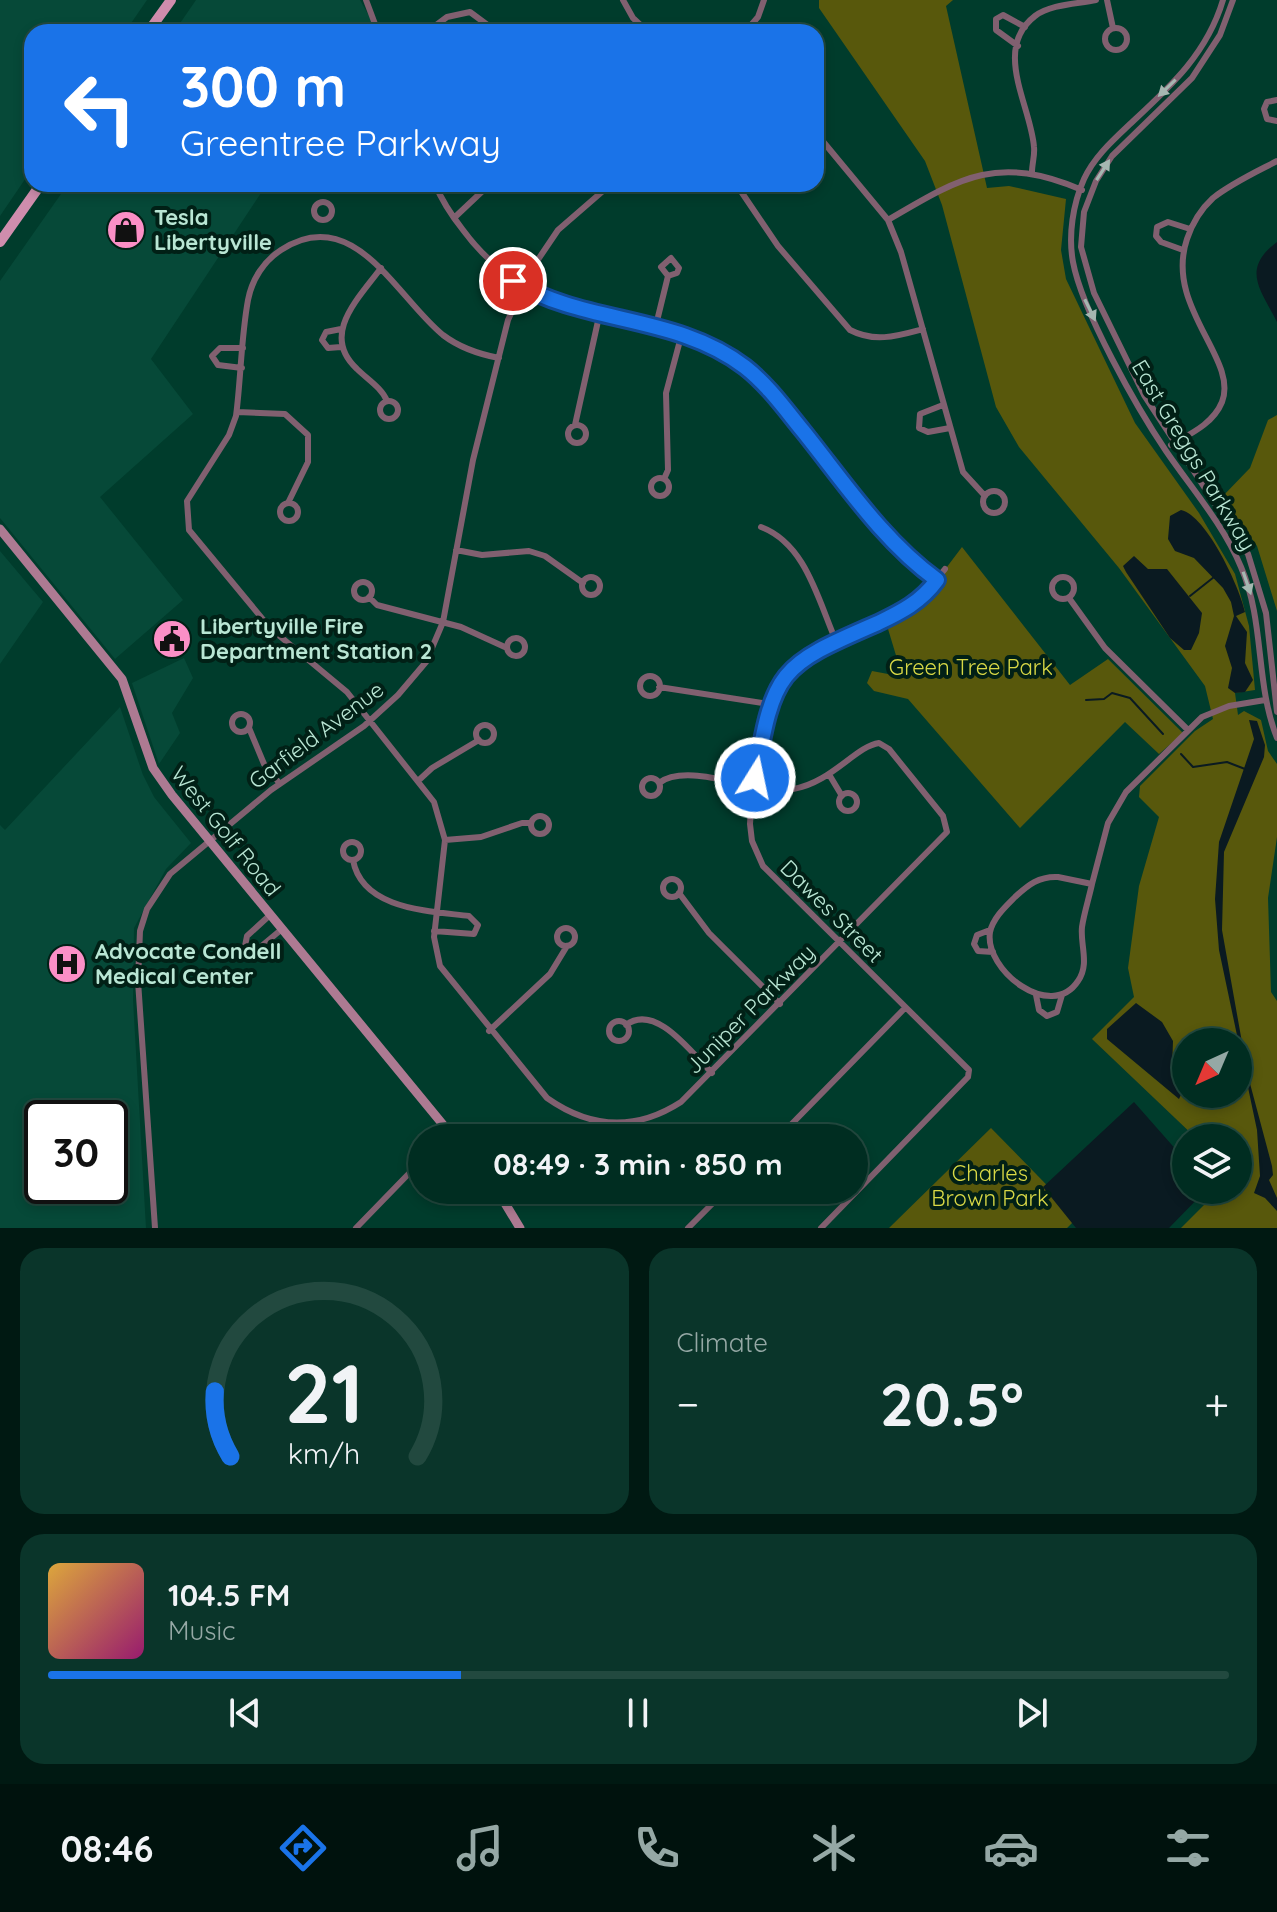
<!DOCTYPE html>
<meta charset="utf-8">
<style>
body{margin:0;font-family:Quicksand,sans-serif;background:#0a352a;color:#f1f3f6;height:100vh;display:flex;flex-direction:column;font-size:30px;white-space:nowrap}
*{box-sizing:border-box;margin:0}
p{font-size:26px;color:#95a8a5}
.icon{flex:none;width:44px;height:44px;fill:none;stroke:currentColor;stroke-width:2;stroke-linecap:round;stroke-linejoin:round}
.map{position:relative;height:1228px;overflow:hidden}
.details{display:flex;flex-direction:column;gap:20px;padding:20px;background:#001912;flex:1}
.details>*{flex:none}
.banner{position:absolute;left:24px;top:24px;width:800px;height:168px;border-radius:24px;box-shadow:0 4px 12px #0003,0 0 0 2px #22493f;background:#1a73e8;color:#fff;overflow:hidden}
.needle{width:52px;rotate:224deg}
.fabs{position:absolute;left:1172px;top:1028px;display:grid;gap:16px}
.fabs a{display:grid;place-items:center;width:80px;height:80px;border-radius:50%;background:#002d21;box-shadow:0 4px 12px #0003,0 0 0 2px #22493f;font-size:40px}
.speed{position:absolute;left:24px;top:1100px;display:flex;gap:16px;font-size:40px;font-weight:700;text-align:center}
.speed>*{display:grid;place-content:center;width:104px;height:104px;border-radius:50%;background:#002d21;box-shadow:0 4px 12px #0003,0 0 0 2px #22493f;line-height:1}
.speed .limit{border:4px solid #111;border-radius:12px;background:#fff;color:#111}
.pin{position:absolute;display:grid;place-items:center;width:68px;height:68px;color:#fff;margin:-34px;border:4px solid #fff;border-radius:50%;box-shadow:0 2px 8px #0007}
.me{position:absolute;width:88px;margin:-44px;rotate:10deg;stroke-linejoin:round;filter:drop-shadow(0 0 6px #0008)}
.turn{display:flex;align-items:center;gap:28px;height:168px;padding:0 24px;font-size:36px}
.turn .icon{width:104px;height:104px;stroke-width:2.5}
.turn b{display:block;font-size:56px;line-height:68px}
.big{font-size:60px;font-weight:700;line-height:1.1}
.details .card{flex:1;display:flex;flex-direction:column;justify-content:center;gap:12px;min-width:0;padding:0 28px;border-radius:24px;background:#0a352a}
.details .dial{align-items:center;gap:0}
.dial svg{height:208px;overflow:visible;fill:none;stroke:#22493f;stroke-width:7;stroke-linecap:round;text-anchor:middle}
.dial text{fill:#f1f3f6;stroke:none}
.song{display:flex;align-items:center;gap:24px}
.cover{width:96px;height:96px;border-radius:12px;background:linear-gradient(135deg,hsl(40 70% 55%),hsl(320 70% 35%))}
.played{height:8px;border-radius:4px;background:linear-gradient(90deg,#1a73e8 35%,#22493f 35%)}
.keys{display:flex;justify-content:space-around;direction:ltr}
.heat{display:flex;justify-content:space-between;align-items:center;font-size:44px;direction:ltr}
.details .tiles{flex:1;display:grid;gap:20px;grid-template-columns:1fr 1fr}
.card:last-child{grid-column:span 2}
.trip{position:absolute;left:408px;top:1124px;width:460px;height:80px;border-radius:40px;background:#002d21;box-shadow:0 4px 12px #0003,0 0 0 2px #22493f;font-weight:700;line-height:80px;text-align:center}
.dock{display:flex;height:128px;justify-content:space-around;align-items:center;background:#00120d;color:#95a8a5}
.dock .icon{width:56px;height:56px}
.dock .on{color:#1a73e8}
.dock b{font-size:36px;color:#f1f3f6}
.map>svg:first-child{display:block}
.built{fill:#064938;fill-rule:evenodd}
.green{fill:#58580c;fill-rule:evenodd}
.water{fill:#0a1a21}
.lines{fill:none;stroke-linecap:round;stroke-linejoin:round}
.stream{stroke:#0a1a21;stroke-width:2}
.street{stroke:#816070;stroke-width:6}
.secondary{stroke:#ad7a92;stroke-width:9}
.primary{stroke:#cf8dad;stroke-width:10}
.oneway{fill:#a5b7b1}
.route-casing{stroke:#114b97;stroke-width:20}
.route{stroke:#1a73e8;stroke-width:14}
.labels{text-anchor:middle;dominant-baseline:central;stroke-width:8;stroke-linejoin:round;paint-order:stroke}
.poi-label{font-size:22px;font-weight:bold;fill:#b9e6d4;stroke:#012016;text-anchor:start}
.street-label{font-size:22px;fill:#b9e6d4;stroke:#012016}
.park-label{font-size:22px;fill:#d8d846;stroke:#012016}
</style>
<div class="map">
<svg width="1277" height="1228" viewBox="0 0 1277 1228">
<rect width="100%" height="100%" fill="#003c2c"/>
<!-- built -->
<path class="built" d="M0 0H147L125 32H32V169L0 216Z
M196 0H360L373 23 367 32H174Z
M68 184H267L151 359 193 414 100 497 183 600 115 659 0 518V281Z
M0 551 43 602 0 664Z
M184 658 193 678 172 713 180 733 159 764 132 683Z
M120 707 143 775 154 797 191 843 166 869 134 928 133 1000 146 1228H0V825L5 830ZM42 1118H110V1186H42Z"/>
<!-- green -->
<path class="green" d="M819 0H953L946 6 987 188 1009 186 1066 199 1061 250 1066 279 1135 423 1199 513 1235 574 1249 626 1255 690 1235 693 1238 715 1244 711 1261 720 1268 751 1277 764V837L1268 898 1271 992 1277 1001V1228H1181L1219 1190H1238V1138H1196L1092 1039 1134 997 1128 968 1139 886 1159 817 1139 797 1140 786 1195 731 1213 719 1205 686 1119 568 1019 447 996 407 942 205 925 161 819 8ZM1186 1042H1238V1094H1186Z
M1277 415V611L1257 546 1222 497 1250 468 1268 420Z
M962 547 1070 685 1108 659 1183 733 1159 754 1125 722 1020 828 908 699 874 691 867 683 872 671 888 674 898 662 885 619 931 588Z
M991 1128 1078 1217 1067 1228H889Z"/>
<!-- water -->
<path class="water" d="M1277 242V322C1260 289 1241 269 1277 242Z
M1181 510C1207 516 1240 588 1245 612L1236 616 1247 632 1245 663 1253 680 1245 692 1235 693 1228 688 1232 668 1225 646 1234 616 1231 602 1223 588 1194 558 1175 551 1168 539 1170 516Z
M1134 556 1148 569H1167L1202 613 1199 633 1191 650H1184L1170 638 1126 572 1123 566Z
M1249 720 1257 721 1265 745 1264 757 1224 852 1222 930 1248 1076 1272 1166 1273 1175 1269 1180 1277 1198V1211L1265 1198 1254 1193 1260 1176 1257 1130 1219 950 1215 899 1219 842 1254 739Z
M1136 1003 1162 1022 1173 1041 1172 1069 1186 1084 1179 1099 1107 1039V1029Z
M1134 1102 1186 1161V1190H1206L1169 1228H1076L1043 1187Z"/>
<g class="lines">
<!-- stream -->
<path class="stream" d="M1190 596 1214 577
M1086 700 1104 699 1112 693 1130 698 1163 734
M1181 754 1193 767 1227 762 1245 769"/>
<!-- street -->
<path class="street" d="M366 0 378 32
M623 0 633 18 648 32
M1107 0 1113 28
M1223 0C1207 54 1170 87 1130 124 1113 140 1094 157 1084 179 1073 204 1068 235 1073 262 1082 311 1137 408 1166 451 1192 489 1223 524 1241 567 1265 622 1255 683 1277 738
M1233 0 1220 35 1192 78 1112 156 1096 181 1084 212 1081 247 1094 293 1144 395 1248 554 1266 613 1277 712
M1105 39a11 11 0 1 1 22 0a11 11 0 1 1-22 0Z
M427 32 447 17 470 12 497 32
M745 32 758 17 764 0
M1018 46 996 30V19L1003 15 1025 27
M1277 100 1267 102 1264 109 1267 119 1277 121
M816 133 888 220 901 252 963 472 985 496
M1032 172C1032 164 1035 155 1034 147 1031 106 992 49 1035 16 1051 4 1078 4 1096 0
M435 184C442 201 452 216 463 230 535 328 628 298 721 351 754 370 776 398 799 427 842 479 881 540 937 580
M736 184 778 246 850 330C875 343 897 336 923 329
M314 211a9 9 0 1 1 18 0a9 9 0 1 1-18 0Z
M454 218 490 184
M888 220C961 177 997 154 1082 190
M1183 250 1161 242 1156 236 1157 227 1168 222 1190 229
M381 268C358 299 320 335 357 369 367 379 382 388 387 401
M656 325 668 276 677 273 679 268 671 258 661 267 668 276
M341 329 326 332 322 340 328 348 341 347
M499 358C478 354 460 348 443 335 397 298 354 202 281 250 264 261 252 279 248 300 241 338 241 378 236 416L229 435 187 501 189 530 270 628 347 692 434 802 445 840 434 937 440 966 547 1098C591 1129 636 1131 681 1102L947 832 943 816 889 749 879 743C856 746 831 783 793 789 756 794 688 761 659 783
M242 368 218 365 212 356 220 348H243
M380 410a9 9 0 1 1 18 0a9 9 0 1 1-18 0Z
M943 405 920 414 919 428 928 432 950 428
M237 412 285 414 308 435V462L288 503
M575 425 600 312
M568 434a9 9 0 1 1 18 0a9 9 0 1 1-18 0Z
M1171 445C1190 434 1213 424 1222 402 1239 359 1164 307 1187 239 1192 224 1201 209 1213 198 1232 183 1256 172 1277 161
M651 487a9 9 0 1 1 18 0a9 9 0 1 1-18 0Z
M664 479 668 470 666 393 682 333
M983 502a11 11 0 1 1 22 0a11 11 0 1 1-22 0Z
M280 512a9 9 0 1 1 18 0a9 9 0 1 1-18 0Z
M761 527C806 544 818 600 836 641
M456 550 482 555 529 551 545 556 583 583
M1052 588a11 11 0 1 1 22 0a11 11 0 1 1-22 0Z
M582 586a9 9 0 1 1 18 0a9 9 0 1 1-18 0Z
M354 591a9 9 0 1 1 18 0a9 9 0 1 1-18 0Z
M369 597 377 605 461 627 507 648
M1069 598 1105 648 1187 729
M507 647a9 9 0 1 1 18 0a9 9 0 1 1-18 0Z
M640 686a10 10 0 1 1 20 0a10 10 0 1 1-20 0Z
M659 687 769 704
M232 723a9 9 0 1 1 18 0a9 9 0 1 1-18 0Z
M476 734a9 9 0 1 1 18 0a9 9 0 1 1-18 0Z
M249 728 264 764 280 784
M830 776 842 796
M642 787a9 9 0 1 1 18 0a9 9 0 1 1-18 0Z
M419 780 432 768 479 740
M839 802a9 9 0 1 1 18 0a9 9 0 1 1-18 0Z
M531 825a9 9 0 1 1 18 0a9 9 0 1 1-18 0Z
M445 840 481 837 522 823H531
M343 851a9 9 0 1 1 18 0a9 9 0 1 1-18 0Z
M353 860C362 910 430 911 469 916L478 925 474 934 434 931
M1058 877 1092 884C1089 898 1084 913 1082 927 1080 945 1090 964 1078 981 1051 1022 984 970 990 932 993 918 1005 907 1015 897 1028 885 1039 876 1058 877Z
M663 888a9 9 0 1 1 18 0a9 9 0 1 1-18 0Z
M1092 884 1108 823 1126 792 1202 717 1229 706 1265 700
M679 893 709 933 780 1004
M270 915 247 936 245 946 248 950 258 949 282 929
M557 937a9 9 0 1 1 18 0a9 9 0 1 1-18 0Z
M990 930 977 935 974 944 978 951 993 952
M1036 995 1039 1010 1047 1016 1057 1012 1062 995
M609 1031a10 10 0 1 1 20 0a10 10 0 1 1-20 0Z
M626 1025C656 1002 693 1055 712 1073
M489 1031 550 974 567 946
M604 1138 605 1123
M620 1138 621 1124
M778 1138 904 1009
M155 1228 138 981 140 931 147 909 170 874 271 790 364 726 398 695 426 662 443 622 473 460 508 320 531 270 558 230 611 184
M356 1228 422 1160
M688 1228 726 1190
M821 1228 968 1077 969 1070 763 866 752 841 750 824C753 771 760 680 812 651 868 619 902 626 945 569"/>
<!-- secondary -->
<path class="secondary" d="M0 529 122 679 153 768 172 795 454 1138
M497 1190 520 1228"/>
<!-- primary -->
<path class="primary" d="M148 32 171 0
M0 242 41 184"/>
</g>
<!-- one-way arrows -->
<defs><path id="oneway-solid" d="M-6-.8H1V-3.2L6.5 0L1 3.2V.8H-6Z" transform="scale(2)"/></defs>
<g class="oneway">
<use href="#oneway-solid" transform="translate(1167 88) rotate(136)"/>
<use href="#oneway-solid" transform="translate(1103 170) rotate(-57)"/>
<use href="#oneway-solid" transform="translate(1090 310) rotate(64)"/>
<use href="#oneway-solid" transform="translate(1247 583) rotate(71)"/>
</g>
<g class="lines">
<defs>
<path id="route" d="M513 281C585 325 676 314 745 367 768 385 785 409 803 431 844 482 883 541 937 580 921 602 901 612 878 623 778 666 774 670 755 778"/>
</defs>
<!-- route casing -->
<use href="#route" class="route-casing"/>
<!-- route -->
<use href="#route" class="route"/>
</g>
<!-- icons -->
<defs>
<symbol id="shop-disc" viewBox="-11 -11 22 22"><circle r="9.5" fill="#fb8fc6" stroke="#012016"/><path d="M-5-2.5h2.3a2.7 3.5 0 0 1 5.4 0H5L5.5 6h-11ZM-1.5-2.5h3a1.5 2.3 0 0 0-3 0Z" fill="#111"/></symbol>
<symbol id="civic-disc" viewBox="-11 -11 22 22"><circle r="9.5" fill="#fb8fc6" stroke="#012016"/><path d="M-.6-6.5H3V-4.5H.6V-3L4-1V1h2V6H-6V1h2V-1L-.6-3ZM-1.2 2.5V6h2.4V2.5Z" fill="#111"/></symbol>
<symbol id="hospital-disc" viewBox="-11 -11 22 22"><circle r="9.5" fill="#fb8fc6" stroke="#012016"/><path d="M-5-5h3v3.5h4V-5h3V5h-3V1.5h-4V5h-3Z" fill="#111"/></symbol>
</defs>
<g fill-rule="evenodd">
<use href="#shop-disc" x="104" y="208" width="44" height="44"/>
<use href="#civic-disc" x="150" y="617" width="44" height="44"/>
<use href="#hospital-disc" x="45" y="942" width="44" height="44"/>
</g>
<g class="labels">
<!-- poi labels -->
<g class="poi-label">
<text x="154" y="217">Tesla<tspan x="154" dy="25">Libertyville</tspan></text>
<text x="200" y="626">Libertyville Fire<tspan x="200" dy="25">Department Station 2</tspan></text>
<text x="95" y="951">Advocate Condell<tspan x="95" dy="25">Medical Center</tspan></text>
</g>
<!-- street labels -->
<g class="street-label">
<text transform="translate(1194 455) rotate(59)">East Greggs Parkway</text>
<text transform="translate(316 735) rotate(-37)">Garfield Avenue</text>
<text transform="translate(226 831) rotate(51)">West Golf Road</text>
<text transform="translate(832 911) rotate(45)">Dawes Street</text>
<text transform="translate(750 1009) rotate(-45)">Juniper Parkway</text>
</g>
<!-- park labels -->
<g class="park-label">
<text x="971" y="667">Green Tree Park</text>
<text x="990" y="1173">Charles<tspan x="990" dy="25">Brown Park</tspan></text>
</g>
</g>
</svg>
<div class="fabs">
<a><svg class="needle" viewBox="-14 -14 28 28"><path d="M0-13l5 13h-10z" fill="#e53935"/><path d="M0 13l5-13h-10z" fill="#95a8a5"/></svg></a>
<a><svg class="icon" aria-label="layers" viewBox="0 0 24 24"><path d="M12 4l9 5-9 5-9-5zM3 14l9 5 9-5"/></svg></a>
</div>
<div class="speed"><div class="limit">30</div></div>
<div class="pin" style="left:513px;top:281px;background:#d93025"><svg class="icon" aria-label="arrive" viewBox="0 0 24 24"><path d="M6 21V4h12l-3 4 3 4H6"/></svg></div>
<svg class="me" style="left:755px;top:778px" viewBox="-20 -20 40 40"><circle r="17" fill="#1a73e8" stroke="#fff" stroke-width="3"/><path d="M0-11L8 9 0 5-8 9z" fill="#fff"/></svg>
<div class="trip">08:49 · 3 min · 850 m</div>
<div class="banner">
<div class="turn"><svg class="icon" aria-label="left" viewBox="0 0 24 24"><path d="M17 20v-9H6M10 6l-5 5 5 5"/></svg><div><b>300 m</b>Greentree Parkway</div></div>
</div>
</div>
<section class="details">
<div class="tiles">
<div class="card dial"><svg viewBox="0 0 100 80">
<path d="M14 69A42 42 0 1 1 86 69"/>
<path d="M14 69A42 42 0 0 1 8 44" stroke="#1a73e8"/>
<text x="50" y="56" font-size="32" font-weight="700">21</text>
<text x="50" y="72" font-size="11">km/h</text>
</svg></div>
<div class="card"><p>Climate</p>
<div class="heat"><a>−</a><b class="big">20.5°</b><a>+</a></div>
</div>
<div class="card">
<div class="song"><i class="cover"></i><div><b>104.5 FM</b><p>Music</p></div></div>
<div class="played"></div>
<div class="keys"><svg class="icon" aria-label="previous" viewBox="0 0 24 24"><path d="M18 5L8 12l10 7zM5 5v14"/></svg><svg class="icon" aria-label="pause" viewBox="0 0 24 24"><path d="M8 5v14M16 5v14"/></svg><svg class="icon" aria-label="next" viewBox="0 0 24 24"><path d="M6 5l10 7-10 7zM19 5v14"/></svg></div>
</div>
</div>
</section>
<nav class="dock">
<b>08:46</b>
<svg class="icon on" aria-label="directions" viewBox="0 0 24 24"><path d="M12 3l9 9-9 9-9-9zM9 14v-3h6M13 9l2 2-2 2"/></svg>
<svg class="icon" aria-label="music" viewBox="0 0 24 24"><path d="M9 18V5l10-2v13"/><circle cx="6" cy="18" r="3"/><circle cx="16" cy="16" r="3"/></svg>
<svg class="icon" aria-label="phone" viewBox="0 0 24 24"><path d="M5 4h4l2 5-3 2q2 4 5 5l2-3 5 2v4C11 20 4 13 5 4z"/></svg>
<svg class="icon" aria-label="climate" viewBox="0 0 24 24"><path d="M12 3v18M4 7l16 10M4 17L20 7"/></svg>
<svg class="icon" aria-label="car" viewBox="0 0 24 24"><path d="M5 17H2v-5l4-1 3-4h7l3 4 3 1v5h-3M9 17h6M6 11h13"/><circle cx="7" cy="17" r="2"/><circle cx="17" cy="17" r="2"/></svg>
<svg class="icon" aria-label="filters" viewBox="0 0 24 24"><path d="M4 7h16M4 17h16"/><circle cx="9" cy="7" r="2"/><circle cx="15" cy="17" r="2"/></svg>
</nav>
